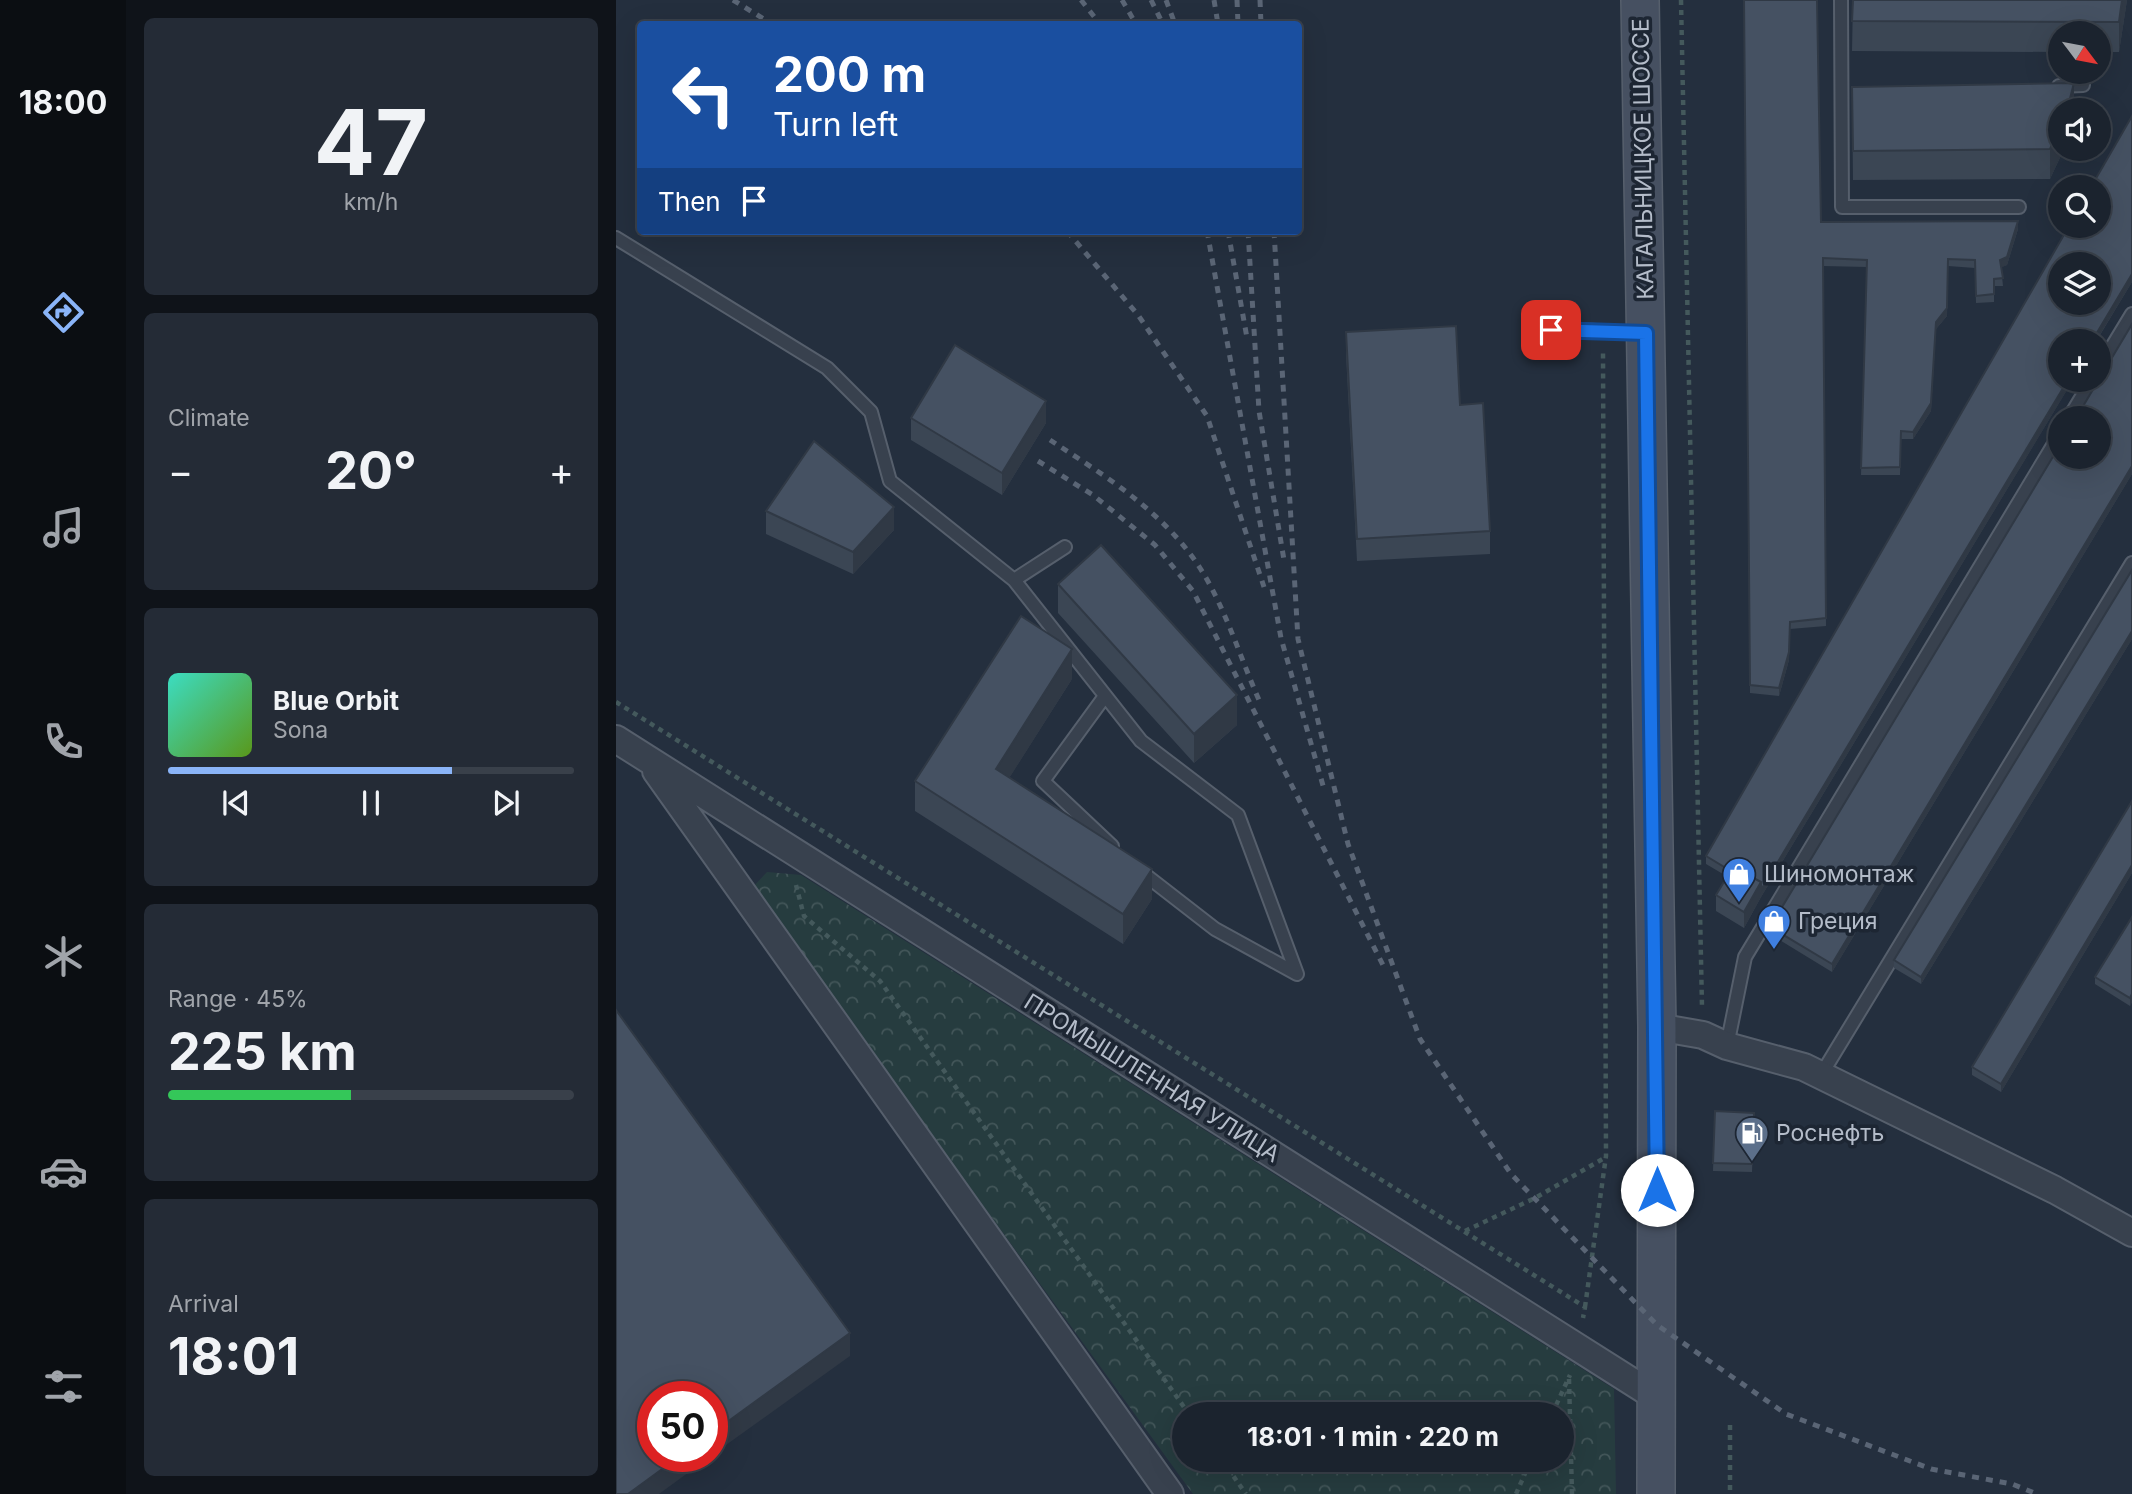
<!DOCTYPE html>
<meta charset="utf-8">
<style>
body{margin:0;font-family:Inter,sans-serif;background:#242b36;color:#f1f3f6;height:100vh;display:flex;flex-direction:column;font-size:26px;white-space:nowrap}
*{box-sizing:border-box;margin:0}
p{font-size:23px;color:#a0a4aa}
.icon{flex:none;width:38px;height:38px;fill:none;stroke:currentColor;stroke-width:2;stroke-linecap:round;stroke-linejoin:round}
.map{position:relative;flex:1;overflow:hidden}
.panel{display:flex;flex-direction:column;gap:18px;padding:18px;background:#0f1319;width:490px}
.panel>*{flex:none}
.top-card{position:absolute;left:21px;top:21px;width:665px;height:214px;border-radius:7px;box-shadow:0 7px 28px #0002,0 0 0 2px #39404a;background:#1a4fa0;color:#fff;overflow:hidden}
.needle{width:46px;rotate:122deg}
.fabs{position:absolute;left:1432px;top:21px;display:grid;gap:14px}
.fabs a{display:grid;place-items:center;width:63px;height:63px;border-radius:50%;background:#1b232e;box-shadow:0 7px 28px #0002,0 0 0 2px #39404a;font-size:35px}
.speed{position:absolute;left:21px;top:1381px;display:flex;gap:14px;font-size:35px;font-weight:700;text-align:center}
.speed>*{display:grid;place-content:center;width:91px;height:91px;border-radius:50%;background:#1b232e;box-shadow:0 7px 28px #0002,0 0 0 2px #39404a;line-height:1}
.speed .limit{border:10px solid #d22;background:#fff;color:#111}
.pin{position:absolute;display:grid;place-items:center;width:60px;height:60px;color:#fff;margin:-30px;border-radius:14px;box-shadow:0 4px 10px #0006}
.me{position:absolute;width:77px;margin:-38px;rotate:0deg;stroke-linejoin:round;filter:drop-shadow(0 0 5px #0008)}
.turn{display:flex;align-items:center;gap:24px;height:147px;padding:0 21px;font-size:32px}
.turn .icon{width:91px;height:91px;stroke-width:2.5}
.turn b{display:block;font-size:49px;line-height:60px}
.then{display:flex;align-items:center;height:66px;padding:0 21px;background:#0003;gap:14px;font-size:26px}
.big{font-size:52px;font-weight:700;line-height:1.1}
.panel .widget{flex:1;display:flex;flex-direction:column;justify-content:center;gap:10px;min-width:0;padding:0 24px;border-radius:10px;background:#242b36}
.panel .dial{align-items:center;gap:0}
.dial b{font-size:91px;line-height:1}
.song{display:flex;align-items:center;gap:21px}
.cover{width:84px;height:84px;border-radius:10px;background:linear-gradient(135deg,hsl(170 70% 55%),hsl(90 70% 35%))}
.played{height:7px;border-radius:4px;background:linear-gradient(90deg,#8ab4f8 70%,#39404a 70%)}
.keys{display:flex;justify-content:space-around;direction:ltr}
.heat{display:flex;justify-content:space-between;align-items:center;font-size:38px;direction:ltr}
.charge{height:10px;border-radius:5px;background:linear-gradient(90deg,#34c759 45%,#39404a 0)}
.trip{position:absolute;left:556px;top:1402px;width:402px;height:70px;border-radius:35px;background:#1b232e;box-shadow:0 7px 28px #0002,0 0 0 2px #39404a;font-weight:700;line-height:70px;text-align:center}
main{display:flex;flex:1;min-height:0}
.dock{display:flex;flex-direction:column;width:126px;justify-content:space-around;align-items:center;background:#0b0e12;color:#a0a4aa}
.dock .icon{width:49px;height:49px}
.dock .active{color:#8ab4f8}
.dock b{font-size:32px;color:#f1f3f6}
.map>svg:first-child{display:block}
.forest{fill:url(#forest-crowns);fill-rule:evenodd}
.lines{fill:none;stroke-linecap:round;stroke-linejoin:round}
.lane-casing{stroke:#565f6c;stroke-width:16}
.street-casing{stroke:#565f6c;stroke-width:30}
.secondary-casing{stroke:#565f6c;stroke-width:40}
.path{stroke:#44595c;stroke-width:4.5;stroke-dasharray:5 5;stroke-linecap:butt}
.lane{stroke:#38414e;stroke-width:12}
.street{stroke:#38414e;stroke-width:26}
.secondary{stroke:#465061;stroke-width:37}
.rail{stroke:#5a6575;stroke-width:5;stroke-dasharray:7 7;stroke-linecap:butt}
.wall{fill:#3b4654}
.shaded-wall{fill:#303945}
.building{fill:#455162;stroke:#303945;stroke-width:2;fill-rule:evenodd}
.route-casing{stroke:#114b97;stroke-width:18}
.route{stroke:#1a73e8;stroke-width:12}
.labels{text-anchor:middle;dominant-baseline:central;stroke-width:7;stroke-linejoin:round;paint-order:stroke}
.street-label{font-size:23px;fill:#b4bcc9;stroke:#1d2633}
.poi-label{font-size:23px;fill:#b4bcc9;stroke:#1d2633;text-anchor:start}
</style>
<main>
<nav class="dock">
<b>18:00</b>
<svg class="icon active" aria-label="directions" viewBox="0 0 24 24"><path d="M12 3l9 9-9 9-9-9zM9 14v-3h6M13 9l2 2-2 2"/></svg>
<svg class="icon" aria-label="music" viewBox="0 0 24 24"><path d="M9 18V5l10-2v13"/><circle cx="6" cy="18" r="3"/><circle cx="16" cy="16" r="3"/></svg>
<svg class="icon" aria-label="phone" viewBox="0 0 24 24"><path d="M5 4h4l2 5-3 2q2 4 5 5l2-3 5 2v4C11 20 4 13 5 4z"/></svg>
<svg class="icon" aria-label="climate" viewBox="0 0 24 24"><path d="M12 3v18M4 7l16 10M4 17L20 7"/></svg>
<svg class="icon" aria-label="car" viewBox="0 0 24 24"><path d="M5 17H2v-5l4-1 3-4h7l3 4 3 1v5h-3M9 17h6M6 11h13"/><circle cx="7" cy="17" r="2"/><circle cx="17" cy="17" r="2"/></svg>
<svg class="icon" aria-label="filters" viewBox="0 0 24 24"><path d="M4 7h16M4 17h16"/><circle cx="9" cy="7" r="2"/><circle cx="15" cy="17" r="2"/></svg>
</nav>
<section class="panel">
<div class="widget dial"><b>47</b><p>km/h</p></div>
<div class="widget"><p>Climate</p>
<div class="heat"><a>−</a><b class="big">20°</b><a>+</a></div>
</div>
<div class="widget">
<div class="song"><i class="cover"></i><div><b>Blue Orbit</b><p>Sona</p></div></div>
<div class="played"></div>
<div class="keys"><svg class="icon" aria-label="previous" viewBox="0 0 24 24"><path d="M18 5L8 12l10 7zM5 5v14"/></svg><svg class="icon" aria-label="pause" viewBox="0 0 24 24"><path d="M8 5v14M16 5v14"/></svg><svg class="icon" aria-label="next" viewBox="0 0 24 24"><path d="M6 5l10 7-10 7zM19 5v14"/></svg></div>
</div>
<div class="widget"><p>Range · 45%</p><b class="big">225 km</b><div class="charge"></div></div>
<div class="widget"><p>Arrival</p><b class="big">18:01</b></div>
</section>
<div class="map">
<svg width="1516" height="1494" viewBox="0 0 1516 1494">
<defs>
<pattern id="forest-crowns" width="20" height="18" patternUnits="userSpaceOnUse" patternTransform="scale(1.75)"><rect width="20" height="18" fill="#263c3f"/><path d="M2 6a3 3 0 1 1 6 0M12 15a3 3 0 1 1 6 0" fill="none" stroke="#435659"/></pattern>
</defs>
<rect width="100%" height="100%" fill="#242f3e"/>
<!-- forest -->
<path class="forest" d="M151 872 185 875 998 1389 1000 1494H577L136 888ZM569 1414H947V1460H569Z"/>
<g class="lines">
<defs>
<path id="lane" d="M1225 0 1226 207H1403
M1443 86 1467 85
M0 238 211 368 255 412 274 481 398 580
M935 329 1026 333
M1482 370 1516 314
M1453 418 1476 380
M449 547 398 580 525 741 622 815 681 974 599 929 523 870
M489 696 427 781 496 846
M1111 1046 1129 957 1444 434
M1205 1075 1516 563"/>
<path id="street" d="M0 739 1040 1397
M40 771 554 1494
M1041 1027 1087 1035 1111 1046 1188 1067 1439 1190 1516 1233"/>
<path id="secondary" d="M1024 0 1041 1027 1040 1494"/>
</defs>
<!-- lane casing -->
<use href="#lane" class="lane-casing"/>
<!-- street casing -->
<use href="#street" class="street-casing"/>
<!-- secondary casing -->
<use href="#secondary" class="secondary-casing"/>
<!-- path -->
<path class="path" d="M1065 0 1086 1007
M0 702 969 1307 967 1318
M180 885 188 916 264 981 573 1414
M849 1231 919 1198 990 1157
M969 1307 990 1156 987 351
M953 1379 956 1494
M936 1414 954 1375
M1114 1425V1494
M606 1460 630 1494
M900 1494 915 1460"/>
<!-- lane -->
<use href="#lane" class="lane"/>
<!-- street -->
<use href="#street" class="street"/>
<!-- secondary -->
<use href="#secondary" class="secondary"/>
<!-- rail -->
<path class="rail" d="M117 0 156 24
M465 0 484 24
M506 0 520 24
M535 0 547 24
M550 0 559 24
M598 0 602 24
M621 0 622 24
M644 0 645 24
M451 231 522 315 591 416 648 587
M591 231 665 638 708 789
M612 231 631 338
M632 231 643 411 668 560
M658 231 682 639 732 844 804 1039 895 1174 1041 1325 1170 1414 1315 1469 1396 1484 1421 1494
M434 440C488 475 548 512 584 568 609 607 624 657 643 700
M422 461 477 495 539 545 577 591 769 969"/>
</g>
<!-- wall -->
<path class="wall" d="M1128 0 1205 222 1402 229 1391 265 1385 267 1387 286H1378V302L1360 303 1359 268 1332 266 1331 316 1320 329 1315 411 1297 439H1285L1284 475H1245L1251 267 1207 266 1210 626 1174 629 1173 660 1163 696 1134 693Z
M1237 0H1511L1503 52H1482V33H1444V52L1236 51Z
M1236 87 1458 110 1444 149H1448L1434 179 1237 180Z
M1516 116V282L1145 897 1128 928 1100 911V895L1112 877 1090 864V856Z
M1516 324V474L1216 972 1154 934V927Z
M730 332 844 405 874 531V554L741 561 730 355Z
M295 418 430 423 386 495 295 440Z
M150 511 278 530 237 574 150 534Z
M1516 570V639L1305 984 1278 968V960Z
M442 584 621 725 578 763 442 613Z
M456 679 393 778 536 899 507 944 299 811V781Z
M1516 801V873L1385 1092 1356 1075V1067Z
M1516 917V1002L1514 1006 1479 984V977Z
M1099 1111 1138 1113 1136 1172 1097 1171Z"/>
<!-- shaded-wall -->
<path class="shaded-wall" d="M1506 0H1511L1503 52V22Z
M1458 83V110H1451Z
M1444 128V149H1448L1434 179V149Z
M1402 221V229L1391 265 1384 268V260Z
M1332 259 1331 316 1320 329 1315 411 1297 439V432Z
M1516 274V282L1480 341H1476Z
M1452 380H1457L1145 897 1128 928V912L1145 882Z
M430 401V423L386 495V473Z
M1516 466V474L1216 972V964Z
M278 507V530L237 574V552Z
M1174 622 1173 660 1163 696V688Z
M1516 631V639L1305 984V977Z
M456 649V679L380 799V769Z
M621 695V725L578 763V734Z
M1516 865V873L1385 1092V1084Z
M536 869V899L507 944V914Z
M1516 994V1002L1514 1006V998Z
M234 1333V1356L96 1455V1433Z
M64 1456H95L43 1494H12Z"/>
<!-- building -->
<path class="building" d="M1128 0H1201L1205 222 1402 221 1391 257 1384 260 1387 278 1378 279V294L1360 296 1359 260 1332 259 1331 308 1320 322 1315 403 1297 432 1285 431 1284 467 1245 468 1251 260 1207 258 1210 618 1174 622 1173 652 1163 688 1134 685Z
M1237 0H1506L1503 22 1236 21Z
M1458 83 1451 110H1444V128L1434 149 1237 151 1236 87Z
M1516 116V274L1476 341H1444V380H1452L1145 890V882L1117 867 1115 871 1090 856 1453 226H1482V187H1475ZM1444 264H1482V303H1444Z
M1516 324V466L1216 964 1154 927 1444 445V457H1482V418H1460Z
M840 326 844 405 867 403 874 531 741 539 730 332Z
M339 345 430 401 386 473 295 418Z
M198 441 278 507 237 552 150 511Z
M485 545 621 695 578 734 442 584Z
M1516 570V631L1305 977 1278 960Z
M405 616 456 649 380 769 536 869 507 914 299 781Z
M1516 801V865L1385 1084 1356 1067Z
M1117 867 1145 882 1128 912 1100 895Z
M1516 917V994L1514 998 1479 977Z
M0 1010 234 1333 96 1433V1396H37V1456H64L12 1494H0Z
M1099 1111 1138 1113 1136 1164 1097 1163Z"/>
<g class="lines">
<defs>
<path id="route" d="M935 330 1030 333 1041 1190"/>
</defs>
<!-- route casing -->
<use href="#route" class="route-casing"/>
<!-- route -->
<use href="#route" class="route"/>
</g>
<!-- icons -->
<defs>
<symbol id="shop-pin" viewBox="-11 -11 22 30"><path d="M0 17L-7.5 6A9.5 9.5 0 1 1 7.5 6Z" fill="#3f7fe0" stroke="#1d2633"/><path d="M-5-2.5h2.3a2.7 3.5 0 0 1 5.4 0H5L5.5 6h-11ZM-1.5-2.5h3a1.5 2.3 0 0 0-3 0Z" fill="#fff"/></symbol>
<symbol id="fuel-pin" viewBox="-11 -11 22 30"><path d="M0 17L-7.5 6A9.5 9.5 0 1 1 7.5 6Z" fill="#5c6f8a" stroke="#1d2633"/><path d="M-5.5-6h7V0h2V4h1.3V-2.5L3-4.5l.8-.8L6-3V5H2.5V1h-1V6h-7ZM-4.2-4.7v3.2H.2V-4.7Z" fill="#fff"/></symbol>
</defs>
<g fill-rule="evenodd">
<use href="#shop-pin" x="1104" y="855" width="38" height="52"/>
<use href="#shop-pin" x="1139" y="902" width="38" height="52"/>
<use href="#fuel-pin" x="1117" y="1114" width="38" height="52"/>
</g>
<g class="labels">
<!-- street labels -->
<g class="street-label">
<text transform="translate(1027 159) rotate(-91)">КАГАЛЬНИЦКОЕ ШОССЕ</text>
<text transform="translate(536 1078) rotate(32)">ПРОМЫШЛЕННАЯ УЛИЦА</text>
</g>
<!-- poi labels -->
<g class="poi-label">
<text x="1148" y="874">Шиномонтаж</text>
<text x="1182" y="921">Греция</text>
<text x="1160" y="1133">Роснефть</text>
</g>
</g>
</svg>
<div class="fabs">
<a><svg class="needle" viewBox="-14 -14 28 28"><path d="M0-13l5 13h-10z" fill="#e53935"/><path d="M0 13l5-13h-10z" fill="#a0a4aa"/></svg></a>
<a><svg class="icon" aria-label="sound" viewBox="0 0 24 24"><path d="M4 9h4l5-4v14l-5-4H4zM17 9q2 3 0 6"/></svg></a>
<a><svg class="icon" aria-label="search" viewBox="0 0 24 24"><circle cx="10" cy="10" r="6"/><path d="M15 15l6 6"/></svg></a>
<a><svg class="icon" aria-label="layers" viewBox="0 0 24 24"><path d="M12 4l9 5-9 5-9-5zM3 14l9 5 9-5"/></svg></a>
<a>+</a>
<a>−</a>
</div>
<div class="speed"><div class="limit">50</div></div>
<div class="pin" style="left:935px;top:330px;background:#d93025"><svg class="icon" aria-label="arrive" viewBox="0 0 24 24"><path d="M6 21V4h12l-3 4 3 4H6"/></svg></div>
<svg class="me" style="left:1041px;top:1190px" viewBox="-20 -20 40 40"><circle r="19" fill="#fff"/><path d="M0-13L10 11 0 6-10 11z" fill="#1a73e8"/></svg>
<div class="trip">18:01 · 1 min · 220 m</div>
<div class="top-card">
<div class="turn"><svg class="icon" aria-label="left" viewBox="0 0 24 24"><path d="M17 20v-9H6M10 6l-5 5 5 5"/></svg><div><b>200 m</b>Turn left</div></div>
<div class="then">Then<svg class="icon" aria-label="arrive" viewBox="0 0 24 24"><path d="M6 21V4h12l-3 4 3 4H6"/></svg></div>
</div>
</div>
</main>
